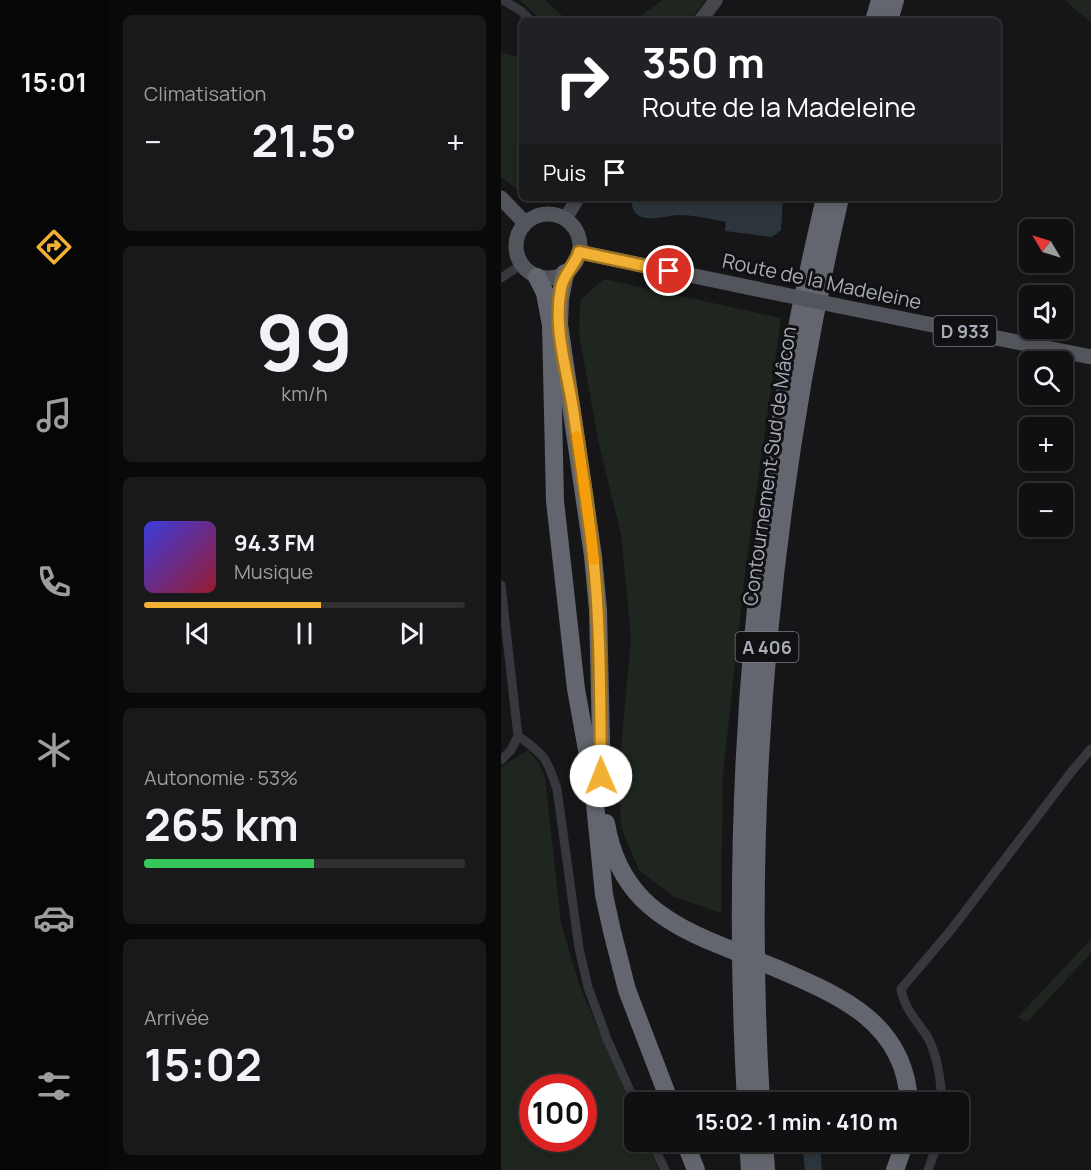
<!DOCTYPE html>
<html lang="fr">
<meta charset="utf-8">
<style>
body{margin:0;font-family:Manrope,sans-serif;background:#19191b;color:#f1f3f6;height:100vh;display:flex;flex-direction:column;font-size:22px;white-space:nowrap}
*{box-sizing:border-box;margin:0}
p{font-size:20px;color:#9c9d9f}
.icon{flex:none;width:33px;height:33px;fill:none;stroke:currentColor;stroke-width:2;stroke-linecap:round;stroke-linejoin:round}
.map{position:relative;flex:1;overflow:hidden}
.panel{display:flex;flex-direction:column;gap:15px;padding:15px;background:#09090a;width:393px}
.panel>*{flex:none}
.guide{position:absolute;left:18px;top:18px;width:482px;height:183px;border-radius:9px;box-shadow:0 3px 9px #0003,0 0 0 2px #303032;background:#202124;color:#fff;overflow:hidden}
.needle{width:39px;rotate:308deg}
.buttons{position:absolute;left:518px;top:219px;display:grid;gap:12px}
.buttons a{display:grid;place-items:center;width:54px;height:54px;border-radius:9px;background:#101012;box-shadow:0 3px 9px #0003,0 0 0 2px #303032;font-size:30px}
.speed{position:absolute;left:18px;top:1074px;display:flex;gap:12px;font-size:30px;font-weight:700;text-align:center}
.speed>*{display:grid;place-content:center;width:78px;height:78px;border-radius:50%;background:#101012;box-shadow:0 3px 9px #0003,0 0 0 2px #303032;line-height:1}
.speed .limit{border:9px solid #d22;background:#fff;color:#111}
.pin{position:absolute;display:grid;place-items:center;width:51px;height:51px;color:#fff;margin:-26px;border:3px solid #fff;border-radius:50%;box-shadow:0 2px 6px #0007}
.me{position:absolute;width:66px;margin:-33px;rotate:359deg;stroke-linejoin:round;filter:drop-shadow(0 0 4px #0008)}
.turn{display:flex;align-items:center;gap:21px;height:126px;padding:0 24px;font-size:27px}
.turn .icon{width:78px;height:78px;stroke-width:2.5}
.turn b{display:block;font-size:42px;line-height:51px}
.then{display:flex;align-items:center;height:57px;padding:0 24px;background:#0003;gap:12px;font-size:22px}
.big{font-size:45px;font-weight:700;line-height:1.1}
.panel .widget{flex:1;display:flex;flex-direction:column;justify-content:center;gap:9px;min-width:0;padding:0 21px;border-radius:9px;background:#19191b}
.panel .dial{align-items:center;gap:0}
.dial b{font-size:78px;line-height:1}
.song{display:flex;align-items:center;gap:18px}
.cover{width:72px;height:72px;border-radius:9px;background:linear-gradient(135deg,hsl(240 70% 55%),hsl(350 70% 35%))}
.played{height:6px;border-radius:3px;background:linear-gradient(90deg,#f2b134 55%,#303032 55%)}
.keys{display:flex;justify-content:space-around;direction:ltr}
.heat{display:flex;justify-content:space-between;align-items:center;font-size:33px;direction:ltr}
.charge{height:9px;border-radius:4px;background:linear-gradient(90deg,#34c759 53%,#303032 0)}
.trip{position:absolute;left:123px;top:1092px;width:345px;height:60px;border-radius:9px;background:#101012;box-shadow:0 3px 9px #0003,0 0 0 2px #303032;font-weight:700;line-height:60px;text-align:center}
main{display:flex;flex:1;min-height:0}
.tab-bar{display:flex;flex-direction:column;width:108px;justify-content:space-around;align-items:center;background:#060607;color:#9c9d9f}
.tab-bar .icon{width:42px;height:42px}
.tab-bar .active{color:#f2b134}
.tab-bar b{font-size:27px;color:#f1f3f6}
.map>svg:first-child{display:block}
.green{fill:#1e261f;fill-rule:evenodd}
.water{fill:#2c353c}
.lines{fill:none;stroke-linecap:round;stroke-linejoin:round}
.street{stroke:#37383d;stroke-width:9}
.secondary{stroke:#45474d;stroke-width:14}
.primary{stroke:#53555c;stroke-width:15}
.highway{stroke:#63666e;stroke-width:18}
.primary-bridge{stroke:#53555c;stroke-width:15}
.highway-bridge{stroke:#63666e;stroke-width:18}
.route-casing{stroke:#9d7322;stroke-width:15}
.route{stroke:#f2b134;stroke-width:10}
.slow{stroke:#f59e0b;stroke-width:10}
.labels{text-anchor:middle;dominant-baseline:central;stroke-width:6;stroke-linejoin:round;paint-order:stroke}
.shield{fill:#111113;stroke:#7b7e86;stroke-width:1.5}
.shield-label{font-size:18px;font-weight:bold;fill:#a8adb8}
.street-label{font-size:20px;fill:#a8adb8;stroke:#111113}
</style>
<main>
<nav class="tab-bar">
<b>15:01</b>
<svg class="icon active" aria-label="directions" viewBox="0 0 24 24"><path d="M12 3l9 9-9 9-9-9zM9 14v-3h6M13 9l2 2-2 2"/></svg>
<svg class="icon" aria-label="music" viewBox="0 0 24 24"><path d="M9 18V5l10-2v13"/><circle cx="6" cy="18" r="3"/><circle cx="16" cy="16" r="3"/></svg>
<svg class="icon" aria-label="phone" viewBox="0 0 24 24"><path d="M5 4h4l2 5-3 2q2 4 5 5l2-3 5 2v4C11 20 4 13 5 4z"/></svg>
<svg class="icon" aria-label="climate" viewBox="0 0 24 24"><path d="M12 3v18M4 7l16 10M4 17L20 7"/></svg>
<svg class="icon" aria-label="car" viewBox="0 0 24 24"><path d="M5 17H2v-5l4-1 3-4h7l3 4 3 1v5h-3M9 17h6M6 11h13"/><circle cx="7" cy="17" r="2"/><circle cx="17" cy="17" r="2"/></svg>
<svg class="icon" aria-label="filters" viewBox="0 0 24 24"><path d="M4 7h16M4 17h16"/><circle cx="9" cy="7" r="2"/><circle cx="15" cy="17" r="2"/></svg>
</nav>
<section class="panel">
<div class="widget"><p>Climatisation</p>
<div class="heat"><a>−</a><b class="big">21.5°</b><a>+</a></div>
</div>
<div class="widget dial"><b>99</b><p>km/h</p></div>
<div class="widget">
<div class="song"><i class="cover"></i><div><b>94.3 FM</b><p>Musique</p></div></div>
<div class="played"></div>
<div class="keys"><svg class="icon" aria-label="previous" viewBox="0 0 24 24"><path d="M18 5L8 12l10 7zM5 5v14"/></svg><svg class="icon" aria-label="pause" viewBox="0 0 24 24"><path d="M8 5v14M16 5v14"/></svg><svg class="icon" aria-label="next" viewBox="0 0 24 24"><path d="M6 5l10 7-10 7zM19 5v14"/></svg></div>
</div>
<div class="widget"><p>Autonomie · 53%</p><b class="big">265 km</b><div class="charge"></div></div>
<div class="widget"><p>Arrivée</p><b class="big">15:02</b></div>
</section>
<div class="map">
<svg width="590" height="1170" viewBox="0 0 590 1170">
<rect width="100%" height="100%" fill="#161618"/>
<!-- green -->
<path class="green" d="M18 0H44L67 21H42Z
M162 0H204L189 21H132Z
M564 0H590V23Z
M0 52 21 58V193L0 177Z
M103 279 280 318 245 564 222 774 220 913 173 897 138 870 120 827 118 771 130 638 120 534 97 440 78 334 79 300Z
M27 750 38 763 44 777 60 923 78 984 133 1113 134 1142H146L158 1170H0V767ZM32 1088H82V1138H32Z
M590 939V953L526 1022 517 1017Z"/>
<!-- water -->
<path class="water" d="M131 198H282L280 230 271 237 224 231 225 222C210 219 194 215 179 215 167 215 152 221 141 217 132 214 130 206 131 198Z
M296 1142H319L321 1170H304L301 1144H296Z"/>
<g class="lines">
<!-- street -->
<path class="street" d="M2 0 20 11 30 21
M0 278 20 265
M0 585 17 736 10 750 0 760
M17 736C43 754 46 758 56 789L78 948 87 987 106 1039 134 1102
M441 1102C440 1082 437 1057 427 1038 416 1020 404 1011 400 989L450 930 571 771 590 749
M151 1142 164 1170
M427 1170 437 1142"/>
<!-- secondary -->
<path class="secondary" d="M199 21 215 0
M64 219 77 198"/>
<!-- primary -->
<path class="primary" d="M0 198 24 223
M15 246a32 32 0 1 1 64 0a32 32 0 1 1-64 0Z
M78 252 280 294
M338 306 590 357"/>
<!-- highway -->
<path class="highway" d="M373 21 379 0
M388 21 394 0
M64 273 59 299 58 324 92 556 97 610 101 781
M36 277 44 293 50 325 54 501 75 689 92 783 103 895 111 931 126 990 169 1102
M105 823C116 890 156 920 216 944
M277 969C340 996 404 1023 408 1102
M245 1102C228 799 253 494 324 198
M260 1102C242 798 270 495 339 198
M184 1142 195 1170
M247 1142 249 1170
M263 1142 265 1170
M394 1170 404 1142"/>
<!-- primary-bridge -->
<path class="primary-bridge" d="M280 294 338 306"/>
<!-- highway-bridge -->
<path class="highway-bridge" d="M216 944 277 969"/>
</g>
<g class="lines">
<defs>
<path id="route" d="M100 776C99 702 100 627 92 554 87 505 79 457 72 409 66 370 52 328 60 288 63 273 74 266 78 252L168 271"/>
</defs>
<!-- route casing -->
<use href="#route" class="route-casing"/>
<!-- route -->
<use href="#route" class="route"/>
<!-- slow -->
<path class="slow" d="M76 436 93 560"/>
</g>
<g class="labels">
<!-- shield labels -->
<g class="shield">
<rect x="432.5" y="316" width="63" height="30" rx="4.5"/>
<rect x="234.5" y="632" width="63" height="30" rx="4.5"/>
</g>
<g class="shield-label">
<text x="464" y="331">D 933</text>
<text x="266" y="647">A 406</text>
</g>
<!-- street labels -->
<g class="street-label">
<text transform="translate(321 281) rotate(12)">Route de la Madeleine</text>
<text transform="translate(268 466) rotate(-82)">Contournement Sud de Mâcon</text>
</g>
</g>
</svg>
<div class="buttons">
<a><svg class="needle" viewBox="-14 -14 28 28"><path d="M0-13l5 13h-10z" fill="#e53935"/><path d="M0 13l5-13h-10z" fill="#9c9d9f"/></svg></a>
<a><svg class="icon" aria-label="sound" viewBox="0 0 24 24"><path d="M4 9h4l5-4v14l-5-4H4zM17 9q2 3 0 6"/></svg></a>
<a><svg class="icon" aria-label="search" viewBox="0 0 24 24"><circle cx="10" cy="10" r="6"/><path d="M15 15l6 6"/></svg></a>
<a>+</a>
<a>−</a>
</div>
<div class="speed"><div class="limit">100</div></div>
<div class="pin" style="left:168px;top:271px;background:#d93025"><svg class="icon" aria-label="arrive" viewBox="0 0 24 24"><path d="M6 21V4h12l-3 4 3 4H6"/></svg></div>
<svg class="me" style="left:100px;top:776px" viewBox="-20 -20 40 40"><circle r="19" fill="#fff"/><path d="M0-13L10 11 0 6-10 11z" fill="#f2b134"/></svg>
<div class="trip">15:02 · 1 min · 410 m</div>
<div class="guide">
<div class="turn"><svg class="icon" aria-label="right" viewBox="0 0 24 24"><path d="M7 20v-9h11M14 6l5 5-5 5"/></svg><div><b>350 m</b>Route de la Madeleine</div></div>
<div class="then">Puis<svg class="icon" aria-label="arrive" viewBox="0 0 24 24"><path d="M6 21V4h12l-3 4 3 4H6"/></svg></div>
</div>
</div>
</main>
